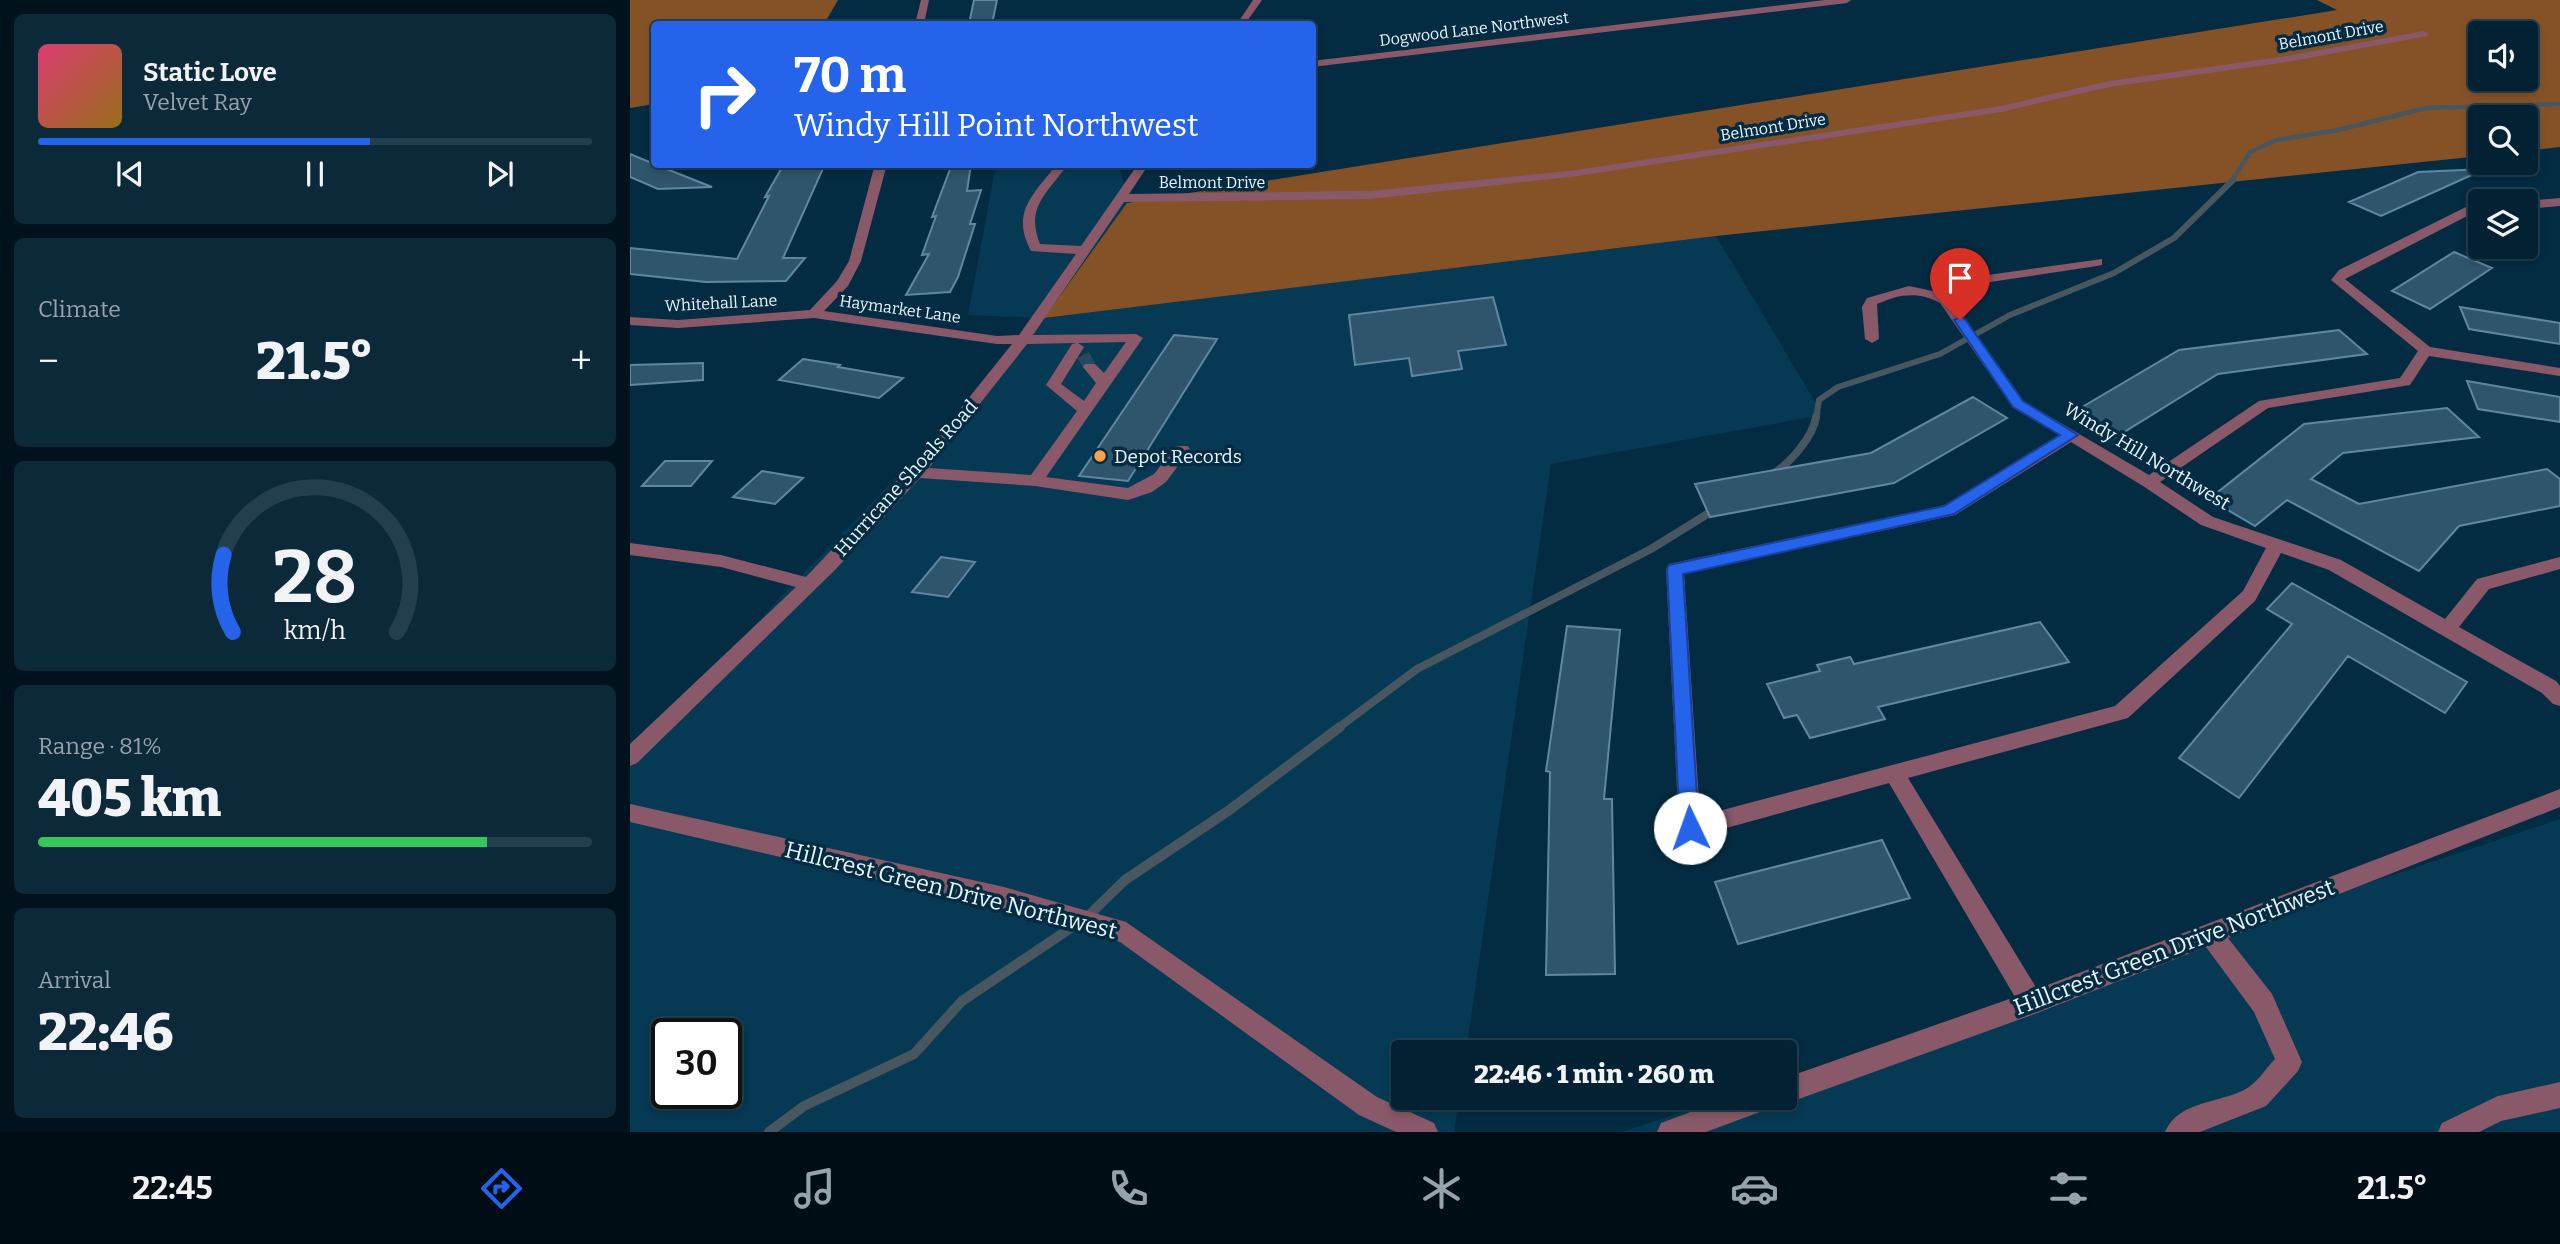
<!DOCTYPE html>
<meta charset="utf-8">
<style>
body{margin:0;font-family:Bitter,serif;background:#0c293a;color:#f1f3f6;height:100vh;display:flex;flex-direction:column;font-size:26px;white-space:nowrap}
*{box-sizing:border-box;margin:0}
p{font-size:23px;color:#96a3ac}
.icon{flex:none;width:38px;height:38px;fill:none;stroke:currentColor;stroke-width:2;stroke-linecap:round;stroke-linejoin:round}
.map{position:relative;flex:1;overflow:hidden}
.drawer{display:flex;flex-direction:column;gap:14px;padding:14px;background:#01121c;width:630px}
.drawer>*{flex:none}
.top-card{position:absolute;left:21px;top:21px;width:665px;height:147px;border-radius:7px;box-shadow:0 4px 10px #0003,0 0 0 2px #233e4d;background:#2563eb;color:#fff;overflow:hidden}
.buttons{position:absolute;left:1838px;top:21px;display:grid;gap:14px}
.buttons a{display:grid;place-items:center;width:70px;height:70px;border-radius:7px;background:#022132;box-shadow:0 4px 10px #0003,0 0 0 2px #233e4d;font-size:35px}
.speed{position:absolute;left:21px;top:1018px;display:flex;gap:14px;font-size:35px;font-weight:700;text-align:center}
.speed>*{display:grid;place-content:center;width:91px;height:91px;border-radius:50%;background:#022132;box-shadow:0 4px 10px #0003,0 0 0 2px #233e4d;line-height:1}
.speed .limit{border:4px solid #111;border-radius:10px;background:#fff;color:#111}
.pin{position:absolute;display:grid;place-items:center;width:60px;height:60px;color:#fff;margin:-72px -30px;border-radius:50% 50% 50% 0;rotate:-45deg;box-shadow:0 0 7px #0007}
.pin .icon{rotate:45deg}
.me{position:absolute;width:77px;margin:-38px;rotate:357deg;stroke-linejoin:round;filter:drop-shadow(0 0 5px #0008)}
.turn{display:flex;align-items:center;gap:24px;height:147px;padding:0 28px;font-size:32px}
.turn .icon{width:91px;height:91px;stroke-width:2.5}
.turn b{display:block;font-size:49px;line-height:60px}
.big{font-size:52px;font-weight:800;line-height:1.1}
.drawer .widget{flex:1;display:flex;flex-direction:column;justify-content:center;gap:10px;min-width:0;padding:0 24px;border-radius:10px;background:#0c293a}
.drawer .dial{align-items:center;gap:0}
.dial svg{height:182px;overflow:visible;fill:none;stroke:#233e4d;stroke-width:7;stroke-linecap:round;text-anchor:middle}
.dial text{fill:#f1f3f6;stroke:none}
.song{display:flex;align-items:center;gap:21px}
.cover{width:84px;height:84px;border-radius:10px;background:linear-gradient(135deg,hsl(340 70% 55%),hsl(40 70% 35%))}
.played{height:7px;border-radius:4px;background:linear-gradient(90deg,#2563eb 60%,#233e4d 60%)}
.keys{display:flex;justify-content:space-around;direction:ltr}
.heat{display:flex;justify-content:space-between;align-items:center;font-size:38px;direction:ltr}
.charge{height:10px;border-radius:5px;background:linear-gradient(90deg,#34c759 81%,#233e4d 0)}
.trip{position:absolute;left:761px;top:1040px;width:406px;height:70px;border-radius:7px;background:#022132;box-shadow:0 4px 10px #0003,0 0 0 2px #233e4d;font-weight:800;line-height:70px;text-align:center}
.dock{display:flex;height:112px;justify-content:space-around;align-items:center;background:#010d14;color:#96a3ac}
.dock .icon{width:49px;height:49px}
.dock .on{color:#2563eb}
.dock b{font-size:32px;color:#f1f3f6}
main{display:flex;flex:1;min-height:0}
.map>svg:first-child{display:block}
.built{fill:#063953;fill-rule:evenodd}
.forest{fill:#855227;fill-rule:evenodd}
.lines{fill:none;stroke-linecap:round;stroke-linejoin:round}
.stream-far3{stroke:#48565f;stroke-width:4.5}
.stream-far2{stroke:#48565f;stroke-width:6}
.stream-far1{stroke:#48565f;stroke-width:8}
.stream{stroke:#48565f;stroke-width:10}
.building{fill:#2f556d;stroke:#6087a2;stroke-width:2}
.minor-tunnel{stroke:#254a5f;stroke-width:13;stroke-dasharray:13 7;stroke-linecap:butt}
.minor{fill:#895969;fill-rule:evenodd}
.route{fill:#2563eb;stroke:#184099;stroke-width:2}
.poi-dot{fill:#fa9f50;stroke:#032c43;stroke-width:2.5}
.labels{text-anchor:middle;dominant-baseline:central;stroke-width:7;stroke-linejoin:round;paint-order:stroke}
.far-street-label{font-size:16px;fill:#e8f5fe;stroke:#032c43}
.poi-label{font-size:19px;fill:#e8f5fe;stroke:#032c43;text-anchor:start}
.street-label{font-size:19px;fill:#e8f5fe;stroke:#032c43}
.near-street-label{font-size:23px;fill:#e8f5fe;stroke:#032c43}
</style>
<main>
<section class="drawer">
<div class="widget">
<div class="song"><i class="cover"></i><div><b>Static Love</b><p>Velvet Ray</p></div></div>
<div class="played"></div>
<div class="keys"><svg class="icon" aria-label="previous" viewBox="0 0 24 24"><path d="M18 5L8 12l10 7zM5 5v14"/></svg><svg class="icon" aria-label="pause" viewBox="0 0 24 24"><path d="M8 5v14M16 5v14"/></svg><svg class="icon" aria-label="next" viewBox="0 0 24 24"><path d="M6 5l10 7-10 7zM19 5v14"/></svg></div>
</div>
<div class="widget"><p>Climate</p>
<div class="heat"><a>−</a><b class="big">21.5°</b><a>+</a></div>
</div>
<div class="widget dial"><svg viewBox="0 0 100 80">
<path d="M14 69A42 42 0 1 1 86 69"/>
<path d="M14 69A42 42 0 0 1 10 35" stroke="#2563eb"/>
<text x="50" y="56" font-size="32" font-weight="700">28</text>
<text x="50" y="72" font-size="11">km/h</text>
</svg></div>
<div class="widget"><p>Range · 81%</p><b class="big">405 km</b><div class="charge"></div></div>
<div class="widget"><p>Arrival</p><b class="big">22:46</b></div>
</section>
<div class="map">
<svg width="1930" height="1132" viewBox="0 0 1930 1132">
<rect width="100%" height="100%" fill="#032c43"/>
<!-- built -->
<path class="built" d="M366 165H496L491 171 498 202 415 318 1086 236 1193 415 921 464 836 1052H774V1097H829L824 1132H0V759L168 579 395 345 413 318 338 315ZM37 1034H96V1094H37Z
M1930 819V1132H992L1096 1097H1155V1078Z"/>
<!-- forest -->
<path class="forest" d="M0 0H208L194 24H24V104L0 108Z
M1687 0H1930V147L1895 151V117H1850V156L1086 236 414 318 497 203 1707 10ZM1850 33H1895V79H1850Z"/>
<g class="lines">
<!-- stream-far3 -->
<path class="stream-far3" d="M1601 182 1620 152 1646 140 1708 130 1796 108 1930 104"/>
<!-- stream-far2 -->
<path class="stream-far2" d="M1186 419 1189 400 1208 387 1310 354 1380 315 1484 273 1544 238 1603 180"/>
<!-- stream-far1 -->
<path class="stream-far1" d="M1143 474C1160 463 1183 437 1186 417
M708 728 787 669 1021 549 1087 508"/>
<!-- stream -->
<path class="stream" d="M139 1132 174 1106 284 1054 332 1001 457 917 495 880 598 811 710 727"/>
</g>
<!-- building -->
<path class="building" d="M344 0H367L362 24H339Z
M0 154 24 164 82 187 28 189 0 177Z
M154 164H195L153 258H175L156 281 76 282 0 274V248L107 259 139 196 135 197Z
M322 164H341L337 191 351 190 340 224H345L328 277 320 292 276 295 299 254 292 255 306 216 302 217Z
M1855 169 1751 216 1719 202 1788 172Z
M1824 252 1862 268 1800 309 1762 291Z
M863 297 876 345 828 351 832 369 782 376 779 358 725 365 719 315Z
M1830 307 1930 323V344L1839 329Z
M1709 330 1737 354 1588 374 1478 442 1437 416 1549 350Z
M544 335 587 339 498 481 449 476Z
M173 359 210 365 208 367 273 378 249 398 149 380Z
M73 363V380L0 385V365Z
M1837 381 1930 397V422L1848 409Z
M1343 397 1377 418 1264 483 1080 517 1065 484 1241 453Z
M1817 408 1849 437 1713 453 1681 479 1729 504 1917 469 1930 479V506L1829 526 1789 571 1657 500 1625 526 1579 499 1674 424Z
M35 461H82L61 486H12Z
M132 471 173 478 145 504 103 497Z
M311 557 345 562 318 597 282 592Z
M1662 583 1837 682 1815 713 1718 656 1609 798 1549 758 1662 624 1637 609Z
M1410 622 1439 662 1248 707 1255 719 1180 738 1167 715 1154 718 1137 684 1190 671 1187 665 1220 657 1224 664Z
M937 626 990 630 974 799H982L985 974 916 975 920 772 916 771Z
M1252 840 1280 898 1108 944 1085 882Z"/>
<g class="lines">
<!-- minor-tunnel -->
<path class="minor-tunnel" d="M453 355 460 367"/>
<!-- minor -->
<path class="minor" d="M291 0H299L294 24H285Z
M623 0H632L615 24H607Z
M1195 0H1221L1217 3 682 67V61Z
M1794 31 1799 34 1797 36 1657 62 1479 87 1371 112 947 176 740 199 494 202 403 335 506 334 513 338 416 477 498 488 524 474 546 446H558L560 450 536 482 522 492 498 500 405 486 290 478 205 570 7 763 0 766V744L166 587 91 567 0 555V543L91 555 176 577 305 440 382 344H367L184 318 48 328 0 325V317L48 320 180 310 207 281 219 261 245 164H257L231 261 218 286 194 311 367 336 389 335 446 254 401 251C380 212 404 194 427 164H438C417 194 395 207 410 244L451 246 508 164H519L499 194 740 191 947 170 1371 106 1479 81 1657 56ZM496 342 474 373 465 364H455L453 367 466 383 454 401 431 384 454 347 448 343ZM446 343 442 344 416 385 447 411 401 475 299 468 397 344Z
M1930 198V206L1895 209V201Z
M1850 205V213H1843L1715 279 1800 347 1930 368V376L1799 356 1780 385 1638 408 1530 482 1583 517 1711 560 1815 619 1847 579 1930 557V569L1859 589 1829 627 1926 681 1930 686V706L1923 704 1912 693 1699 570 1651 553 1625 601 1498 718 1278 778 1407 989 1930 789V807L1598 938 1642 994 1672 1062 1668 1071 1636 1106 1570 1132H1535C1549 1099 1593 1104 1619 1087 1629 1080 1637 1067 1645 1059L1624 1012 1576 947 1402 1015 1155 1104 1148 1101 1146 1106 1076 1132H1027L1031 1123 1101 1097H1155V1078L1385 997 1259 783 1060 838 1052 835 1049 828 1036 569 1039 564 1314 506 1429 435 1383 407 1310 303C1289 291 1269 294 1247 304L1249 339 1242 343 1235 339 1232 307 1237 298 1279 286 1312 293 1316 286 1337 278 1472 259V265L1467 266 1340 285 1326 292 1322 300 1393 401 1519 475 1629 401 1770 378 1788 351 1701 280 1709 270 1836 207ZM1441 442 1513 486 1571 525 1636 548 1613 591 1485 706 1070 816 1054 573 1325 515Z
M0 804 374 887 496 922 747 1097 804 1123 808 1132H766L729 1115 490 942 374 909 0 822Z
M1930 1082V1108L1871 1121 1849 1132H1808L1812 1123 1868 1096Z"/>
</g>
<!-- route -->
<path class="route" d="M1330 317 1334 318 1393 401 1448 435 1324 514 1053 574 1069 828 1067 834 1060 837 1053 834 1050 828 1037 569 1039 565 1314 506 1430 435 1383 407 1324 320Z"/>
<!-- markers -->
<circle class="poi-dot" cx="470" cy="456" r="7"/>
<g class="labels">
<!-- far-street labels -->
<g class="far-street-label">
<text transform="translate(844 29) rotate(-7)">Dogwood Lane Northwest</text>
<text transform="translate(1701 35) rotate(-10)">Belmont Drive</text>
<text transform="translate(1143 127) rotate(-9)">Belmont Drive</text>
<text x="582" y="182">Belmont Drive</text>
<text transform="translate(91 303) rotate(-3)">Whitehall Lane</text>
<text transform="translate(270 309) rotate(8)">Haymarket Lane</text>
</g>
<!-- poi labels -->
<g class="poi-label">
<text x="484" y="456">Depot Records</text>
</g>
<!-- street labels -->
<g class="street-label">
<text transform="translate(1517 456) rotate(31)">Windy Hill Northwest</text>
<text transform="translate(276 478) rotate(-48)">Hurricane Shoals Road</text>
</g>
<!-- near-street labels -->
<g class="near-street-label">
<text transform="translate(321 890) rotate(14)">Hillcrest Green Drive Northwest</text>
<text transform="translate(1544 947) rotate(-21)">Hillcrest Green Drive Northwest</text>
</g>
</g>
</svg>
<div class="buttons">
<a><svg class="icon" aria-label="sound" viewBox="0 0 24 24"><path d="M4 9h4l5-4v14l-5-4H4zM17 9q2 3 0 6"/></svg></a>
<a><svg class="icon" aria-label="search" viewBox="0 0 24 24"><circle cx="10" cy="10" r="6"/><path d="M15 15l6 6"/></svg></a>
<a><svg class="icon" aria-label="layers" viewBox="0 0 24 24"><path d="M12 4l9 5-9 5-9-5zM3 14l9 5 9-5"/></svg></a>
</div>
<div class="speed"><div class="limit">30</div></div>
<div class="pin" style="left:1330px;top:320px;background:#d93025"><svg class="icon" aria-label="arrive" viewBox="0 0 24 24"><path d="M6 21V4h12l-3 4 3 4H6"/></svg></div>
<svg class="me" style="left:1060px;top:828px" viewBox="-20 -20 40 40"><circle r="19" fill="#fff"/><path d="M0-13L10 11 0 6-10 11z" fill="#2563eb"/></svg>
<div class="trip">22:46 · 1 min · 260 m</div>
<div class="top-card">
<div class="turn"><svg class="icon" aria-label="right" viewBox="0 0 24 24"><path d="M7 20v-9h11M14 6l5 5-5 5"/></svg><div><b>70 m</b>Windy Hill Point Northwest</div></div>
</div>
</div>
</main>
<nav class="dock">
<b>22:45</b>
<svg class="icon on" aria-label="directions" viewBox="0 0 24 24"><path d="M12 3l9 9-9 9-9-9zM9 14v-3h6M13 9l2 2-2 2"/></svg>
<svg class="icon" aria-label="music" viewBox="0 0 24 24"><path d="M9 18V5l10-2v13"/><circle cx="6" cy="18" r="3"/><circle cx="16" cy="16" r="3"/></svg>
<svg class="icon" aria-label="phone" viewBox="0 0 24 24"><path d="M5 4h4l2 5-3 2q2 4 5 5l2-3 5 2v4C11 20 4 13 5 4z"/></svg>
<svg class="icon" aria-label="climate" viewBox="0 0 24 24"><path d="M12 3v18M4 7l16 10M4 17L20 7"/></svg>
<svg class="icon" aria-label="car" viewBox="0 0 24 24"><path d="M5 17H2v-5l4-1 3-4h7l3 4 3 1v5h-3M9 17h6M6 11h13"/><circle cx="7" cy="17" r="2"/><circle cx="17" cy="17" r="2"/></svg>
<svg class="icon" aria-label="filters" viewBox="0 0 24 24"><path d="M4 7h16M4 17h16"/><circle cx="9" cy="7" r="2"/><circle cx="15" cy="17" r="2"/></svg>
<b>21.5°</b>
</nav>
